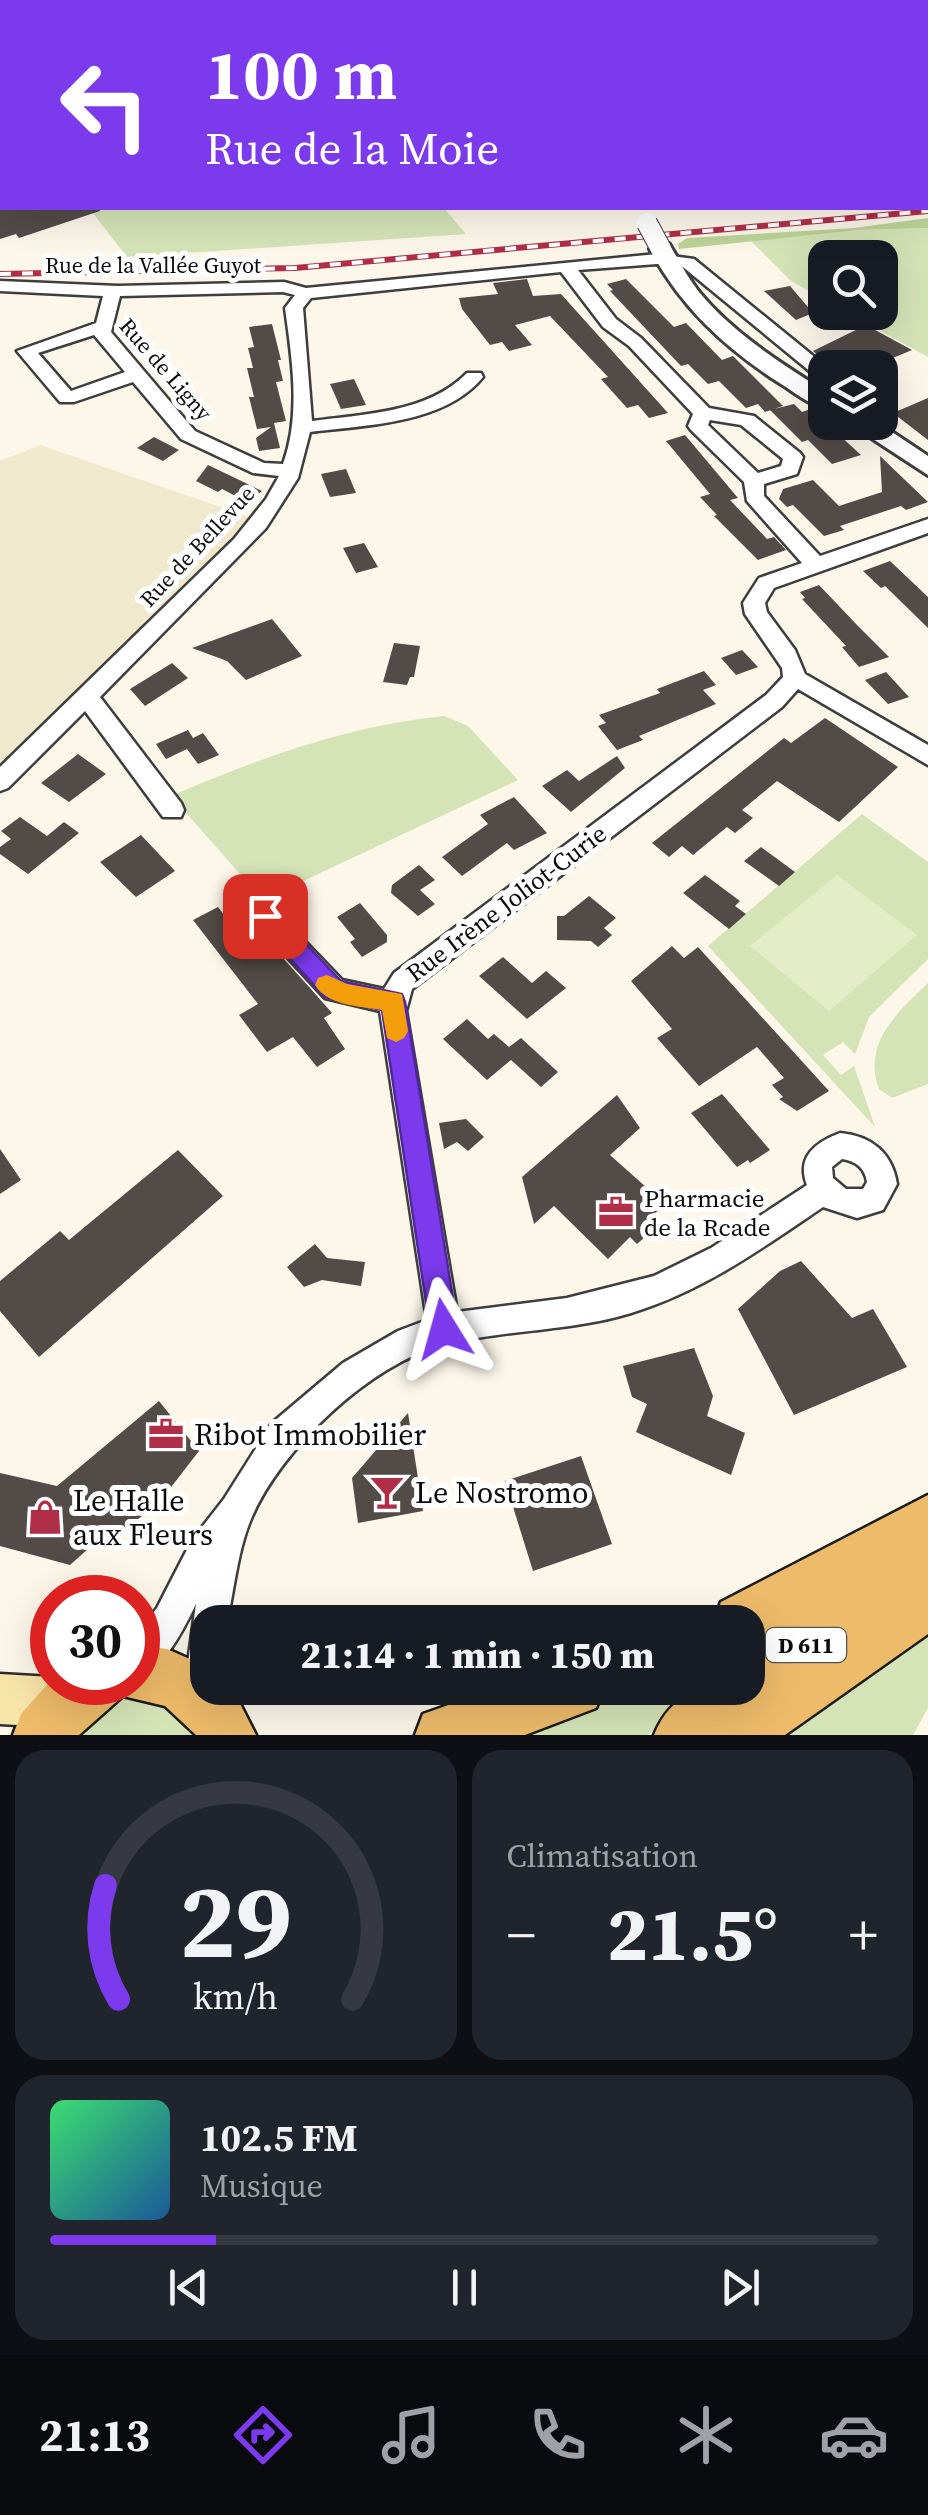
<!DOCTYPE html>
<html lang="fr">
<meta charset="utf-8">
<style>
body{margin:0;font-family:"Source Serif 4",serif;background:#20242c;color:#f1f3f6;height:100vh;display:flex;flex-direction:column;font-size:38px;white-space:nowrap}
*{box-sizing:border-box;margin:0}
p{font-size:32px;color:#9ea1a6}
.icon{flex:none;width:55px;height:55px;fill:none;stroke:currentColor;stroke-width:2;stroke-linecap:round;stroke-linejoin:round}
.map{position:relative;height:1735px;overflow:hidden}
.details{display:flex;flex-direction:column;gap:15px;padding:15px;background:#0d0f14;flex:1}
.details>*{flex:none}
.guide{position:absolute;left:0px;top:0px;width:930px;height:210px;box-shadow:0 10px 40px #0002;background:#7c3aed;color:#fff;overflow:hidden}
.controls{position:absolute;left:808px;top:240px;display:grid;gap:20px}
.controls a{display:grid;place-items:center;width:90px;height:90px;border-radius:20px;background:#171b24;box-shadow:0 10px 40px #0002;font-size:50px}
.speed{position:absolute;left:30px;top:1575px;display:flex;gap:20px;font-size:50px;font-weight:700;text-align:center}
.speed>*{display:grid;place-content:center;width:130px;height:130px;border-radius:50%;background:#171b24;box-shadow:0 10px 40px #0002;line-height:1}
.speed .limit{border:15px solid #d22;background:#fff;color:#111}
.pin{position:absolute;display:grid;place-items:center;width:85px;height:85px;color:#fff;margin:-42px;border-radius:20px;box-shadow:0 5px 15px #0006}
.me{position:absolute;width:110px;margin:-55px;rotate:352deg;stroke-linejoin:round;filter:drop-shadow(0 0 8px #0008)}
.turn{display:flex;align-items:center;gap:35px;height:210px;padding:0 40px;font-size:45px}
.turn .icon{width:130px;height:130px;stroke-width:2.5}
.turn b{display:block;font-size:70px;line-height:85px}
.big{font-size:75px;font-weight:800;line-height:1.1}
.details .widget{flex:1;display:flex;flex-direction:column;justify-content:center;gap:15px;min-width:0;padding:0 35px;border-radius:30px;background:#20242c}
.details .dial{align-items:center;gap:0}
.dial svg{height:260px;overflow:visible;fill:none;stroke:#363941;stroke-width:7;stroke-linecap:round;text-anchor:middle}
.dial text{fill:#f1f3f6;stroke:none}
.song{display:flex;align-items:center;gap:30px}
.cover{width:120px;height:120px;border-radius:15px;background:linear-gradient(135deg,hsl(140 70% 55%),hsl(210 70% 35%))}
.played{height:10px;border-radius:5px;background:linear-gradient(90deg,#7c3aed 20%,#363941 20%)}
.keys{display:flex;justify-content:space-around;direction:ltr}
.heat{display:flex;justify-content:space-between;align-items:center;font-size:55px;direction:ltr}
.details .tiles{flex:1;display:grid;gap:15px;grid-template-columns:1fr 1fr}
.widget:last-child{grid-column:span 2}
.trip{position:absolute;left:190px;top:1605px;width:575px;height:100px;border-radius:30px;background:#171b24;box-shadow:0 10px 40px #0002;font-weight:800;line-height:100px;text-align:center}
.tabs{display:flex;height:160px;justify-content:space-around;align-items:center;background:#090b0e;color:#9ea1a6}
.tabs .icon{width:70px;height:70px}
.tabs .current{color:#7c3aed}
.tabs b{font-size:45px;color:#f1f3f6}
.map>svg:first-child{display:block}
.farmland{fill:#f1e9cd}
.green{fill:#d5e4b7}
.forest{fill:#bbd398}
.pitch{fill:#e5ecc8}
.building{fill:#524b48}
.lines{fill:none;stroke-linecap:round;stroke-linejoin:round}
.minor-casing{stroke:#3e3e3e;stroke-width:5}
.tertiary-casing{stroke:#3e3e3e;stroke-width:6}
.secondary-casing{stroke:#2d2d2d;stroke-width:5}
.primary-casing{stroke:#1c1c1c;stroke-width:5}
.minor{fill:#fff;fill-rule:evenodd}
.tertiary{fill:#fff;fill-rule:evenodd}
.secondary{fill:#f8e5aa;fill-rule:evenodd}
.primary{fill:#edbb6a;fill-rule:evenodd}
.rail-casing{stroke:#ae2f47;stroke-width:6}
.rail{stroke:#fff;stroke-width:4;stroke-dasharray:11;stroke-linecap:butt}
.tertiary-bridge-casing{stroke:#3e3e3e;stroke-width:22;stroke-linecap:butt}
.tertiary-bridge{stroke:#fff;stroke-width:20}
.route{fill:#7c3aed;stroke:#51269a;stroke-width:2.5}
.slow{fill:#f59e0b}
.labels{text-anchor:middle;dominant-baseline:central;stroke-width:10;stroke-linejoin:round;paint-order:stroke}
.far-street-label{font-size:22px;fill:#0b0b0b;stroke:#fff}
.shield{fill:#fff;stroke:#545454;stroke-width:2.5}
.shield-label{font-size:22px;font-weight:bold;fill:#0b0b0b}
.street-label{font-size:25px;fill:#0b0b0b;stroke:#fff}
.poi-label{font-size:25px;fill:#0b0b0b;stroke:#fff;text-anchor:start}
.near-poi-label{font-size:30px;fill:#0b0b0b;stroke:#fff;text-anchor:start}
</style>
<div class="map">
<svg width="928" height="1735" viewBox="0 0 928 1735">
<rect width="100%" height="100%" fill="#fdf7ea"/>
<!-- farmland -->
<path class="farmland" d="M40 445 253 518 0 770V461Z"/>
<!-- green -->
<path class="green" d="M89 208H444L466 234 127 257Z
M928 228V357L848 313 880 312V258H825V300L791 281 751 241 858 230Z
M444 716 468 726 518 780 263 900 171 796C260 758 347 726 444 716Z
M862 814 928 862V959L869 1017 855 1054 843 1042 823 1055 841 1075 854 1066 875 1127 708 946Z
M928 983V1084L892 1098 879 1089C862 1044 897 1012 928 983Z
M928 1629V1708L913 1735H774Z
M624 1688H710L647 1735H525Z
M133 1695 164 1700 201 1735H67L116 1699Z"/>
<!-- forest -->
<path class="forest" d="M928 218V228L858 230 679 249 678 244 687 238 854 228Z"/>
<!-- pitch -->
<path class="pitch" d="M837 875 917 935 829 1011 750 946Z"/>
<!-- building -->
<path class="building" d="M0 208H99L100 211 19 238 16 234 0 239Z
M527 279 533 296 561 294 668 413 649 418 638 405 627 408 601 379 608 377 550 316 515 325 532 345 509 351 502 342 490 345 462 309 459 298 498 294 493 283Z
M626 279 674 327 686 323 722 360 733 356 783 406 765 412 758 404 746 408 719 381 708 384 688 364 681 366 610 291 613 290 607 284Z
M790 286 813 313 796 320 764 291Z
M272 324 281 360H278L283 381 276 382 286 421 274 423 280 448 259 451 256 438 271 427 257 429 249 397H254L247 368H253L248 348 254 347 249 327Z
M866 325 912 350 869 368H832L813 351Z
M354 379 366 405 341 409 330 384Z
M928 398V440L893 413Z
M794 404 802 412 811 409 861 455 832 464 808 440 802 442 770 410Z
M685 435 738 498 730 500 767 539 774 537 786 550 758 560 714 516 717 515 700 497 710 494 666 441Z
M154 437 179 450 163 461 137 448Z
M880 456 928 502 906 510 901 506 840 526 844 530 824 536 793 505 787 507 779 499 783 489 813 480 839 506 882 492Z
M208 465 262 491 247 502 222 489 218 492 196 481Z
M346 469 356 493 330 497 321 474Z
M364 543 378 567 356 573 343 548Z
M890 561 928 597V628L885 586 881 588 863 571Z
M819 585 858 626 889 657 859 667 842 647 846 646 802 599 805 598 800 592Z
M272 619 302 656 246 680 227 661 192 648Z
M394 643 420 646 414 677H410L407 685 383 682Z
M742 650 758 667 736 675 721 658Z
M172 663 188 678 145 706 130 689Z
M704 671 716 685 703 690 716 704 639 736 643 740 617 750 598 726 606 723 599 715 660 693 657 689Z
M886 672 909 697 888 704 865 680Z
M825 718 898 767 839 822 777 781 742 810 753 818 735 833 727 827 693 855 682 846 669 857 652 843 784 738 791 743Z
M188 730 193 738 203 733 219 755 198 764 187 749 166 759 156 744Z
M78 754 106 774 69 802 41 783Z
M617 756 625 768 571 812 542 786 567 770 579 781Z
M514 797 547 833 514 850 507 843 462 876 442 857 488 824 480 815Z
M20 817 47 836 64 822 79 833 28 874 0 854V847L11 839 1 831Z
M141 835 175 871 136 897 100 862Z
M761 847 795 872 779 886 744 861Z
M419 865 435 880 420 890 435 904 418 916 391 893 392 885Z
M705 875 740 901 735 906 746 914 729 929 683 893Z
M589 896 616 918 604 928 612 935 598 947 591 941 557 940V916H564Z
M360 903 387 935V942L362 957 350 942 355 939 337 917Z
M218 907 238 933 253 925 310 988 332 1013 324 1018 345 1049 317 1067 293 1037 267 1052 239 1015 258 1004 193 920Z
M672 946 684 958 698 947 829 1091 797 1111 779 1099 783 1097 772 1085 784 1078 757 1047 699 1086 657 1038 672 1029 631 981Z
M503 957 532 983 546 971 566 988 527 1019 479 976Z
M467 1019 488 1039 494 1034 509 1047 521 1038 558 1072 541 1087 511 1060 487 1080 443 1039Z
M722 1094 770 1150 750 1163 748 1160 737 1167 691 1113Z
M617 1095 640 1128 610 1155 665 1204 645 1223 653 1230 637 1244 630 1237 608 1259 554 1206 534 1224 522 1177Z
M466 1119 484 1137 468 1151 457 1142 444 1149 439 1123Z
M0 1149 21 1180 0 1194Z
M178 1150 223 1196 39 1357 0 1311V1281L60 1231 69 1240Z
M315 1244 327 1258 365 1262 361 1286 322 1280 304 1287 287 1267Z
M801 1261 852 1318 873 1309 907 1367 794 1415 738 1309 780 1271Z
M694 1348 713 1396 707 1416 745 1433 731 1475 636 1432 647 1404 632 1397 623 1366Z
M159 1401 199 1451 158 1504 101 1547 97 1541 70 1565 0 1546V1473L57 1486Z
M408 1413 423 1511 358 1523 352 1478Z
M581 1456 612 1544 533 1571 505 1481Z"/>
<g class="lines">
<defs>
<path id="minor" d="M0 58H2V66H0Z
M2 180V190L0 191V181Z
M657 254 694 259 828 368H825V380L818 378 683 267 657 264 578 270 616 319 641 338 709 408 754 416 800 453 803 457 797 474 764 484V496L820 556 928 519V533L774 588 765 603 767 612 795 650 805 674 928 745V765L798 689 782 707 412 989 406 1011 457 1312 567 1298 654 1276 711 1248 807 1185C796 1157 816 1142 840 1133 871 1136 892 1152 897 1184L883 1210 857 1218 823 1207C761 1249 703 1291 631 1313 569 1332 504 1329 444 1345 370 1363 280 1450 251 1519 238 1549 234 1589 227 1622H208V1688H225L227 1699 222 1712 209 1717 196 1712 187 1670 196 1604C183 1630 166 1666 138 1678V1632L157 1608 192 1540 224 1499 272 1423 343 1363 398 1331 427 1320 380 1011 325 998 256 923 252 916 256 909 265 906 274 909 342 980 384 989 394 973 766 695 783 677 782 668 745 614 743 603 759 578 802 563 747 501 744 482 691 430 688 426 693 414 629 346 603 327 561 272 311 298 303 308 312 421C364 414 428 413 467 373H481L483 377C445 424 366 425 310 432L298 478 266 528 100 697 181 803 184 810 181 817H163L85 711 8 788 0 791V767L234 539 266 499 279 476 253 473 181 439 133 382 74 402H60L17 351 96 323 103 296 0 291V281L118 286 284 282 306 288ZM283 292 295 295 285 308C292 359 301 415 283 464L264 463 195 431 111 332 120 296ZM94 335 125 372 71 391 38 353ZM710 420 741 425 783 459 781 466 758 473 708 425ZM842 1159C856 1161 865 1168 867 1182L863 1189H846L833 1178 832 1167Z"/>
<path id="tertiary" d="M417 0H439L441 2H419Z
M661 242 669 244C679 260 687 277 699 292 733 333 780 363 825 391V408C808 404 793 391 778 382 724 347 680 306 650 249Z
M847 422H877L928 456V475Z"/>
<path id="secondary" d="M0 1674 52 1677V1682L86 1685 93 1703 86 1721 68 1728 0 1724Z"/>
<path id="primary" d="M928 1495V1634L785 1735H654C673 1689 703 1688 748 1688V1654L770 1638 748 1647V1622H713L721 1602Z
M138 1645 167 1649 208 1667V1688H232L256 1735H196L165 1706 123 1696 79 1735H13L21 1714 52 1679V1682H138Z
M496 1688H605L596 1708 525 1735H415L423 1714Z"/>
</defs>
<!-- minor casing -->
<use href="#minor" class="minor-casing"/>
<!-- tertiary casing -->
<use href="#tertiary" class="tertiary-casing"/>
<!-- secondary casing -->
<use href="#secondary" class="secondary-casing"/>
<!-- primary casing -->
<use href="#primary" class="primary-casing"/>
<!-- minor -->
<use href="#minor" class="minor"/>
<!-- tertiary -->
<use href="#tertiary" class="tertiary"/>
<!-- secondary -->
<use href="#secondary" class="secondary"/>
<!-- primary -->
<use href="#primary" class="primary"/>
<defs>
<path id="rail" d="M0 274 295 268 928 211"/>
</defs>
<!-- rail casing -->
<use href="#rail" class="rail-casing"/>
<!-- rail -->
<use href="#rail" class="rail"/>
<defs>
<path id="tertiary-bridge" d="M647 223 661 249"/>
</defs>
<!-- tertiary-bridge casing -->
<use href="#tertiary-bridge" class="tertiary-bridge-casing"/>
<!-- tertiary-bridge -->
<use href="#tertiary-bridge" class="tertiary-bridge"/>
</g>
<!-- route -->
<path class="route" d="M265 906 273 909 341 981 402 994 405 1002 458 1329 454 1339 444 1343 434 1339 430 1329 382 1010 325 997 257 922 253 916 257 909Z"/>
<!-- slow -->
<path class="slow" d="M327 975 347 984 402 994 408 1031 404 1038 396 1042 387 1038 382 1010C359 1006 328 1006 315 985L318 978Z"/>
<!-- icons -->
<defs>
<symbol id="office-bare" viewBox="-9 -9 18 18"><path d="M-6-3h4V-5.5h4V-3h4V5H-6ZM-1-4.5V-3h2v-1.5ZM-6 0V1H6V0Z" fill="#ae2f47" stroke="#fff" stroke-width="2.5" paint-order="stroke"/></symbol>
<symbol id="bar-bare" viewBox="-9 -9 18 18"><path d="M-6-5H6L.8 .8V4.5H3.5V6h-7V4.5H-.8V.8Z" fill="#ae2f47" stroke="#fff" stroke-width="2.5" paint-order="stroke"/></symbol>
<symbol id="shop-bare" viewBox="-9 -9 18 18"><path d="M-5-2.5h2.3a2.7 3.5 0 0 1 5.4 0H5L5.5 6h-11ZM-1.5-2.5h3a1.5 2.3 0 0 0-3 0Z" fill="#ae2f47" stroke="#fff" stroke-width="2.5" paint-order="stroke"/></symbol>
</defs>
<g fill-rule="evenodd">
<use href="#office-bare" x="591" y="1187" width="50" height="50"/>
<use href="#office-bare" x="141" y="1409" width="50" height="50"/>
<use href="#bar-bare" x="362" y="1467" width="50" height="50"/>
<use href="#shop-bare" x="20" y="1492" width="50" height="50"/>
</g>
<g class="labels">
<!-- far-street labels -->
<g class="far-street-label">
<text x="153" y="265">Rue de la Vallée Guyot</text>
<text transform="translate(166 369) rotate(49)">Rue de Ligny</text>
<text transform="translate(197 546) rotate(-47)">Rue de Bellevue</text>
</g>
<!-- shield labels -->
<rect class="shield" x="766" y="1628" width="80" height="34" rx="8"/>
<g class="shield-label">
<text x="806" y="1645">D 611</text>
</g>
<!-- street labels -->
<g class="street-label">
<text transform="translate(506 903) rotate(-37)">Rue Irène Joliot-Curie</text>
</g>
<!-- poi labels -->
<g class="poi-label">
<text x="644" y="1198">Pharmacie<tspan x="644" dy="29">de la Rcade</tspan></text>
</g>
<!-- near-poi labels -->
<g class="near-poi-label">
<text x="194" y="1434">Ribot Immobilier</text>
<text x="415" y="1492">Le Nostromo</text>
<text x="73" y="1500">Le Halle<tspan x="73" dy="34">aux Fleurs</tspan></text>
</g>
</g>
</svg>
<div class="controls">
<a><svg class="icon" aria-label="search" viewBox="0 0 24 24"><circle cx="10" cy="10" r="6"/><path d="M15 15l6 6"/></svg></a>
<a><svg class="icon" aria-label="layers" viewBox="0 0 24 24"><path d="M12 4l9 5-9 5-9-5zM3 14l9 5 9-5"/></svg></a>
</div>
<div class="speed"><div class="limit">30</div></div>
<div class="pin" style="left:265px;top:916px;background:#d93025"><svg class="icon" aria-label="arrive" viewBox="0 0 24 24"><path d="M6 21V4h12l-3 4 3 4H6"/></svg></div>
<svg class="me" style="left:444px;top:1329px" viewBox="-20 -20 40 40"><path d="M0-17L14 15 0 8-14 15z" fill="#7c3aed" stroke="#fff" stroke-width="4"/></svg>
<div class="trip">21:14 · 1 min · 150 m</div>
<div class="guide">
<div class="turn"><svg class="icon" aria-label="left" viewBox="0 0 24 24"><path d="M17 20v-9H6M10 6l-5 5 5 5"/></svg><div><b>100 m</b>Rue de la Moie</div></div>
</div>
</div>
<section class="details">
<div class="tiles">
<div class="widget dial"><svg viewBox="0 0 100 80">
<path d="M14 69A42 42 0 1 1 86 69"/>
<path d="M14 69A42 42 0 0 1 10 34" stroke="#7c3aed"/>
<text x="50" y="56" font-size="32" font-weight="700">29</text>
<text x="50" y="72" font-size="11">km/h</text>
</svg></div>
<div class="widget"><p>Climatisation</p>
<div class="heat"><a>−</a><b class="big">21.5°</b><a>+</a></div>
</div>
<div class="widget">
<div class="song"><i class="cover"></i><div><b>102.5 FM</b><p>Musique</p></div></div>
<div class="played"></div>
<div class="keys"><svg class="icon" aria-label="previous" viewBox="0 0 24 24"><path d="M18 5L8 12l10 7zM5 5v14"/></svg><svg class="icon" aria-label="pause" viewBox="0 0 24 24"><path d="M8 5v14M16 5v14"/></svg><svg class="icon" aria-label="next" viewBox="0 0 24 24"><path d="M6 5l10 7-10 7zM19 5v14"/></svg></div>
</div>
</div>
</section>
<nav class="tabs">
<b>21:13</b>
<svg class="icon current" aria-label="directions" viewBox="0 0 24 24"><path d="M12 3l9 9-9 9-9-9zM9 14v-3h6M13 9l2 2-2 2"/></svg>
<svg class="icon" aria-label="music" viewBox="0 0 24 24"><path d="M9 18V5l10-2v13"/><circle cx="6" cy="18" r="3"/><circle cx="16" cy="16" r="3"/></svg>
<svg class="icon" aria-label="phone" viewBox="0 0 24 24"><path d="M5 4h4l2 5-3 2q2 4 5 5l2-3 5 2v4C11 20 4 13 5 4z"/></svg>
<svg class="icon" aria-label="climate" viewBox="0 0 24 24"><path d="M12 3v18M4 7l16 10M4 17L20 7"/></svg>
<svg class="icon" aria-label="car" viewBox="0 0 24 24"><path d="M5 17H2v-5l4-1 3-4h7l3 4 3 1v5h-3M9 17h6M6 11h13"/><circle cx="7" cy="17" r="2"/><circle cx="17" cy="17" r="2"/></svg>
</nav>
